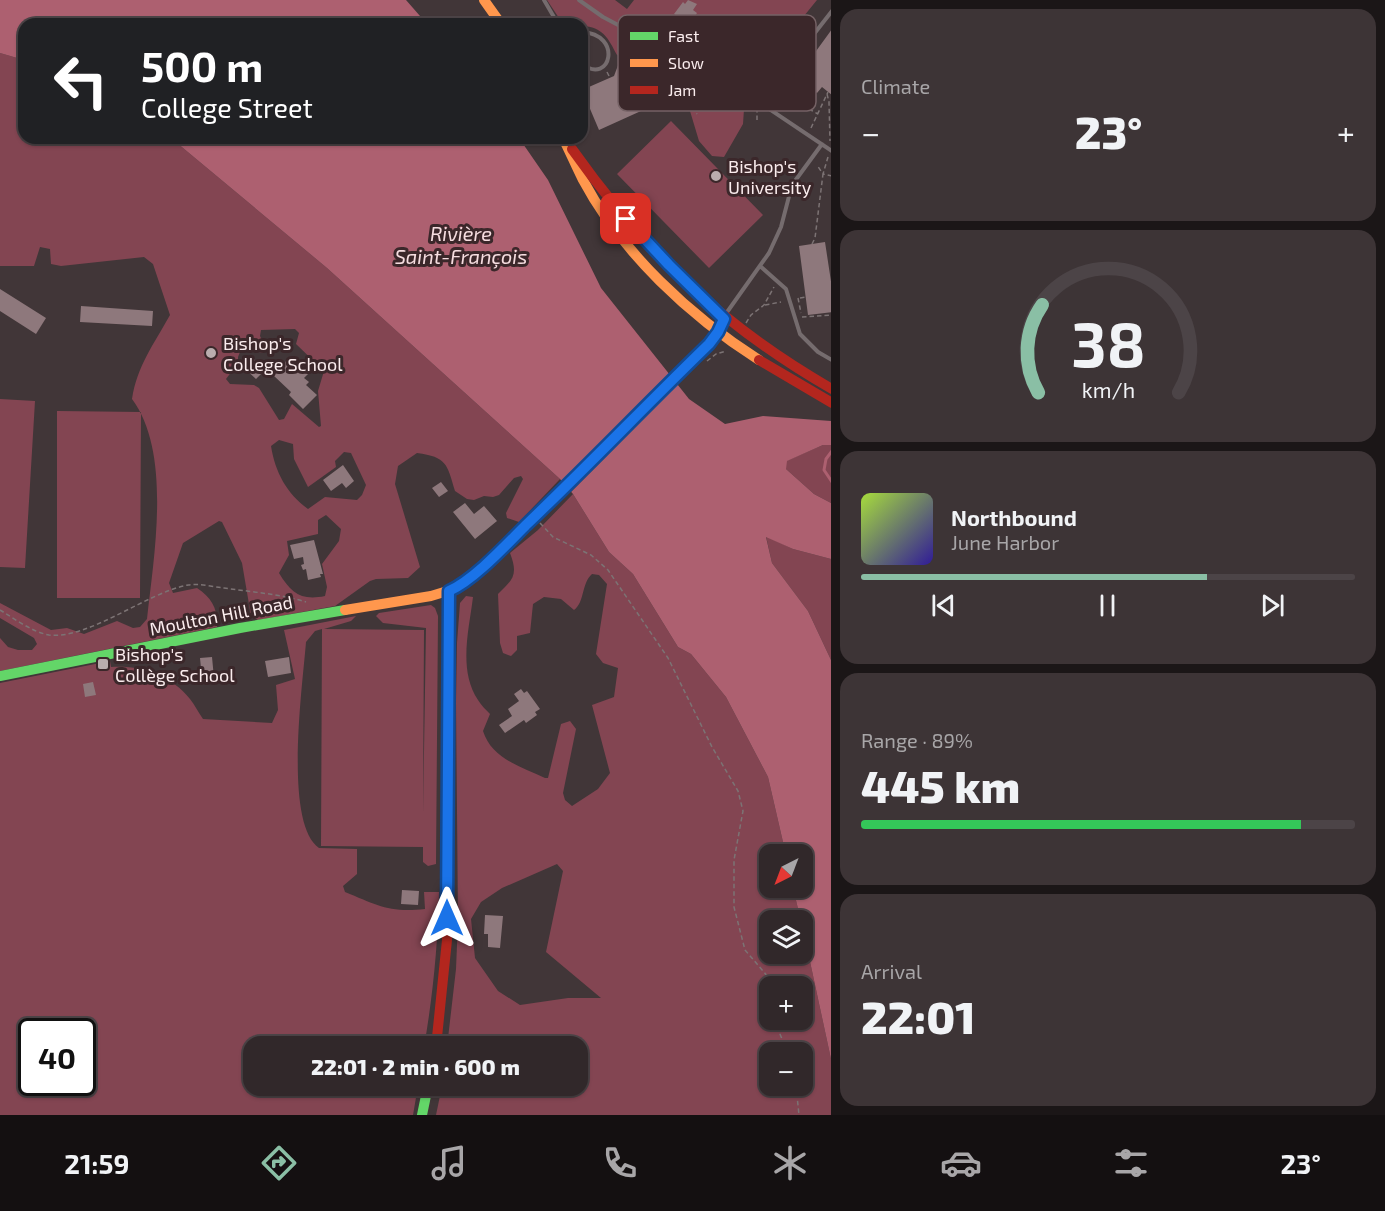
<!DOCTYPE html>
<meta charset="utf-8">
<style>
body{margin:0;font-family:"Exo 2",sans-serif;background:#3d3436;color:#f1f3f6;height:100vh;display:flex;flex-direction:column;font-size:22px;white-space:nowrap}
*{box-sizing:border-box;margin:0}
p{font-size:20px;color:#a8a6a8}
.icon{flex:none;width:33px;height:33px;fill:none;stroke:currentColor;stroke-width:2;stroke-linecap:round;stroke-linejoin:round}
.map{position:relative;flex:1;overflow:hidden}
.panel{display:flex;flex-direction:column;gap:9px;padding:9px;background:#1b1617;width:554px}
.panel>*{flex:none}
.banner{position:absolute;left:18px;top:18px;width:570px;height:126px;border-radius:18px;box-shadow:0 2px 4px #0004,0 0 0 2px #4c4447;background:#202124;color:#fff;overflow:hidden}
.needle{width:39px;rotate:222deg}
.fabs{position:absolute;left:759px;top:844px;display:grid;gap:12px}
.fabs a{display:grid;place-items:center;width:54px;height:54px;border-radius:12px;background:#31282a;box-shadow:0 2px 4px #0004,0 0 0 2px #4c4447;font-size:30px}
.speed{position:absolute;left:18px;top:1018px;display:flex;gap:12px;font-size:30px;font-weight:700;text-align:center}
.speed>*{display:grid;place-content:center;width:78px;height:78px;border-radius:50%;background:#31282a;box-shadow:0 2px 4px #0004,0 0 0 2px #4c4447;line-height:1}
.speed .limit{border:3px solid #111;border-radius:9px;background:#fff;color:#111}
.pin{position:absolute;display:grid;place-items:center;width:51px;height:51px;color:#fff;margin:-26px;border-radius:12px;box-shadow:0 3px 9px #0006}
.me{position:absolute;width:66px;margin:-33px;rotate:0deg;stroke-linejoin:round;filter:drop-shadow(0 0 4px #0008)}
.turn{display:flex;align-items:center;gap:21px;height:126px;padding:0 24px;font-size:27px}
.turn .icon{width:78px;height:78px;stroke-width:2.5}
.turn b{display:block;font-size:42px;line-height:51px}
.big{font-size:45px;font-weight:800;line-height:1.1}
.panel .card{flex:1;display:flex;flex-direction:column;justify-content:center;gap:9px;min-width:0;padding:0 21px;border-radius:18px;background:#3d3436}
.panel .dial{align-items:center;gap:0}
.dial svg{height:156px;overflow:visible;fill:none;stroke:#4c4447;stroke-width:7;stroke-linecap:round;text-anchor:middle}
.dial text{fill:#f1f3f6;stroke:none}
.song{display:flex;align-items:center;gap:18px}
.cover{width:72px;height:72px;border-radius:9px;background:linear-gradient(135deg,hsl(80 70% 55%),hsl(250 70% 35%))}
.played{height:6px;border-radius:3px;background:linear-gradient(90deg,#8abfa5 70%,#4c4447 70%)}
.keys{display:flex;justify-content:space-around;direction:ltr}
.heat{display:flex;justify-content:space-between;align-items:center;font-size:33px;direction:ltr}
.charge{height:9px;border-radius:4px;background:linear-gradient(90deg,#34c759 89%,#4c4447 0)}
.trip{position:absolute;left:243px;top:1036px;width:345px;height:60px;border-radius:18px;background:#31282a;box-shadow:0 2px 4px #0004,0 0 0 2px #4c4447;font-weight:800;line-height:60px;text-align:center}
.tabs{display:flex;height:96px;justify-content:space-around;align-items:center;background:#141011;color:#a8a6a8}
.tabs .icon{width:42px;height:42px}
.tabs .on{color:#8abfa5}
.tabs b{font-size:27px;color:#f1f3f6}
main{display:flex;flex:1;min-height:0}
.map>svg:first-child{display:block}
.green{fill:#834552;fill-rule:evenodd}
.water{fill:#ad6070}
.pier{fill:#413638}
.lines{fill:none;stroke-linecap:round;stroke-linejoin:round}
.stream{stroke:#ad6070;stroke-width:3}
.building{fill:#8e787c}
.path{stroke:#7c7374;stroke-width:1.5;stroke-dasharray:4.5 3;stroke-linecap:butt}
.lane{stroke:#756c6e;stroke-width:4}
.fast{stroke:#63d668;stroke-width:10}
.slow{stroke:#ff974d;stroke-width:10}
.jam{stroke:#b3261e;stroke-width:10}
.route-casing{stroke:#114b97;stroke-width:15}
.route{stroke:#1a73e8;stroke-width:10}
.poi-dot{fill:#baadae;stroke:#3b272a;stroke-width:2}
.labels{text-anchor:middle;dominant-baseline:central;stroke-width:6;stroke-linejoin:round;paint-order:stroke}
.poi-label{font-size:18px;fill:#fbedee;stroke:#3b272a;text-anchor:start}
.street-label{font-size:18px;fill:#fbedee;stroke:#3b272a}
.water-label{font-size:20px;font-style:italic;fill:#f6dde0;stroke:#3b272a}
.key{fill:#3b272a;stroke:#756265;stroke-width:1.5}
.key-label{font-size:16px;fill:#fbedee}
</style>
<main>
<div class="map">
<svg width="832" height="1115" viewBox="0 0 832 1115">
<rect width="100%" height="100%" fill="#413638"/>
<!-- green -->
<path class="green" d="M547 0H615L627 9 634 0H817L755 76 743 83 741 98 744 109 743 124 724 157 712 156 699 141 681 81 617 55C608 38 603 27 582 26V24H563Z
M0 53 24 60V138H171L327 268 560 479 519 522 507 518 506 513 523 479 521 476 514 478 499 495 493 497 484 496 474 500 467 499 455 491C447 464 447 457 417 453L398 466 395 484 420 567 408 578 376 579 370 581 335 606 258 620 251 616 242 563 222 522 219 521 183 543 169 583 173 593 197 588C212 598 218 609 217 627L0 671V638L8 647 18 650H32L37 644 34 638 0 618V603L51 630 67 628 84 634 117 621 133 628 140 627 147 619C154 555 172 453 132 399 137 366 154 344 170 315L153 264 144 257 61 266 51 264 50 249 40 247 34 266H0ZM295 329 299 333 296 344 324 371 318 391 321 426 319 427 292 404 284 419 279 420 259 388 254 385 230 384 226 379 238 363V357L240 352 247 349 263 353 267 350 260 336 261 330ZM279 440 293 444 294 459 308 487 336 467 335 461 344 452 351 453 366 485 362 495 357 500 325 497 308 509C287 494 275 472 271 446ZM326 515 341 529 339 541 322 564 327 587 325 596C301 601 291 593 279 573L289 555 287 541 318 534V520Z
M671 121 763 215 709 268 617 174Z
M0 399 35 401 25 568 0 567Z
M57 411 141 412 140 598H57Z
M823 445H831V503L814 494 786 469V461Z
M573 494 609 552 633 574 678 647 691 654 726 697 768 777 786 855H770V888H793L801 921H770V954H802L803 929 831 1059V1115H436L442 1086H578V1047H447L456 969 458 921 456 702 457 643 460 603 466 596 473 597C469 630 458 670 478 700 481 705 486 710 490 714L483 731C492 759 520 766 545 778H548L561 724 570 721 576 729 563 793 565 800 572 806 598 789 610 773 592 705 614 697 618 668 603 663 596 654 607 584 599 575 592 574C581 584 585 602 574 610L561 599 544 597 533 604 530 633 517 636V650L511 656 503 653 500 643 498 594C514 579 518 574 510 553L538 530ZM557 864 563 871 546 952 601 998H568L520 1005 498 991 475 958 471 919 481 902 502 888ZM770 987H802V1020H770ZM770 1053H802V1086H770Z
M766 536 793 549 831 559V660L808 611 772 563Z
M431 605 435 608 438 616 436 864 428 866 423 862V847L321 846 322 629 315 631 306 642C303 683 283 823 319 848L357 849V874L343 886 345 892C377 905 389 913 425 909L424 892H439C438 944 433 995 424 1047H254V1086H418L413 1115H0V683L110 661 111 667C141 665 171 675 190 699 195 705 198 712 203 719L272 723 278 710 276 685 295 679 284 630 356 616 351 621 324 629 424 630 423 814 426 628 383 623 376 616 379 613ZM32 1032H82V1083H32Z"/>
<!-- water -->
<path class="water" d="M0 0H406L427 24H24V60L0 53Z
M171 138H519L548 180 601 288 689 399 725 424 763 416 831 421V445H823L787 461 786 469 814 494 831 503V559L793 549 766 537 772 563 808 611 831 660V1059L803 929 802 921H801L793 888H802V855H786L768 777 726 697 691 654 678 647 633 574 609 552 573 494 560 479 327 268Z"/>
<!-- pier -->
<path class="pier" d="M671 373 679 383 569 494 560 484Z"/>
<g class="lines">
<!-- stream -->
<path class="stream" d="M832 451 826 459 824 470 832 482"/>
</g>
<!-- building -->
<path class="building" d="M688 0 697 4 693 10 697 13 689 25 674 14 683 2 685 4Z
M832 29V95L822 87 817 93 801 81 807 72 803 69Z
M620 60 680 83 674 100 670 98 659 103 661 107 654 110 652 106 599 130 582 90 614 76Z
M825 242 832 288V312L808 315 799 246Z
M0 289 46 318 36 334 0 311Z
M81 306 153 311 152 326 80 322Z
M253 358 265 370 256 379 244 368Z
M293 360 308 374 304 378 309 382 306 385 317 395 303 409 289 395 291 392 273 375 286 361 289 364Z
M343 465 354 481 346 488 342 483 331 491 323 480Z
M441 482 448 491 439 497 432 488Z
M465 503 474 514 484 506 497 521 475 539 453 512Z
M314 540 323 574H320L321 577 308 580 306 569 303 570 301 565 304 564 303 557 294 559 290 545Z
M212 657 214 678 202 679 200 658Z
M289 657 291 673 268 677 265 661Z
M93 682 96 695 85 697 83 684Z
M521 689 524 693 527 691 540 709 535 712 537 715 526 723 524 720 505 733 499 725 512 716 508 709 519 701 514 694Z
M402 890 419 891 418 905 401 904Z
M485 915 503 916 500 948 488 947V934H484Z"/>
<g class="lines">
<!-- path -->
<path class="path" d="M607 72 610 78
M677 91 752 107
M776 91 818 114
M685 94 697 114
M827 94 829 102 830 141
M757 108V120
M811 128 828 92
M828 157 823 174 832 176
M812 244 815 238 823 174 817 165
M798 298 801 313
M800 298 806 297
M765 305 781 302
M802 317 832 315
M746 323 751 315 764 305 774 287
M707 361 716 354 726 351
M540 523 553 537 591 555 608 570 668 658 712 747 738 791 743 811 734 860V907L745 950 769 978 770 987
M0 610C15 619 32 632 49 635 88 640 148 592 188 585 199 583 213 587 224 588 252 592 280 594 306 602
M774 1020 788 1053
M796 1086 799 1115"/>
<!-- lane -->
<path class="lane" d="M544 0 558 24
M579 0 603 17 620 26 672 38 720 76 832 151
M582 32C623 34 611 86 582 64
M760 103 832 11
M760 266 786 289 800 334 818 352 832 360
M725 315 769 253 781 227 792 185 822 144"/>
<!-- fast -->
<path class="fast" d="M0 676 240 628 345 610
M422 1115 428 1086"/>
<!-- slow -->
<path class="slow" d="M484 0 501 24
M563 138C570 152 576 166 583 180 622 253 690 316 759 360
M345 610 431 596 454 589 490 559 596 455
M448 759 449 591"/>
<!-- jam -->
<path class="jam" d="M572 149C645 252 722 326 832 389
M759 360 832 403
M596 455 709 344 718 332 724 319
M436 1047 447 940 448 759"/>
</g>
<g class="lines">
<defs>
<path id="route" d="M447 918 449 591C474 580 506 545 526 525 588 466 647 404 709 344L718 332 724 319 669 265 626 219"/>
</defs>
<!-- route casing -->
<use href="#route" class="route-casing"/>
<!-- route -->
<use href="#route" class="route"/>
</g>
<!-- markers -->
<g class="poi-dot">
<circle cx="716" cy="176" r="6"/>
<circle cx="211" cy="353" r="6"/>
<rect x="97" y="658" width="12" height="12" rx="3"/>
</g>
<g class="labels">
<!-- poi labels -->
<g class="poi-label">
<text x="728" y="166">Bishop's<tspan x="728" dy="21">University</tspan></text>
<text x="223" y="343">Bishop's<tspan x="223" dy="21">College School</tspan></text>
<text x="115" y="654">Bishop's<tspan x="115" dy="21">Collège School</tspan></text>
</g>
<!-- street labels -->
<g class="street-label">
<text transform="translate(221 615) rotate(-11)">Moulton Hill Road</text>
</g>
<!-- water labels -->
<g class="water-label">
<text x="461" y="233">Rivière<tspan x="461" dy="23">Saint-François</tspan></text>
</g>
</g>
<!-- legend -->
<rect x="618" y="15" width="198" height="96" rx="9" class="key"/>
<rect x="630" y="32" width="28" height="8" fill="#63d668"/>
<rect x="630" y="59" width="28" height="8" fill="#ff974d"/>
<rect x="630" y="86" width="28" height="8" fill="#b3261e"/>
<g class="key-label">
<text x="668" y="42">Fast</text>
<text x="668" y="69">Slow</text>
<text x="668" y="96">Jam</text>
</g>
</svg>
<div class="fabs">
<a><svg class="needle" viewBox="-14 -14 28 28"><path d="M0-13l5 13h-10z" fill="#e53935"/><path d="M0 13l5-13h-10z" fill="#a8a6a8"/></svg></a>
<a><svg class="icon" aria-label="layers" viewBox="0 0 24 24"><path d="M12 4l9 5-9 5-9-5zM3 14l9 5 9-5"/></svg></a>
<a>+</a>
<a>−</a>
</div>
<div class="speed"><div class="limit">40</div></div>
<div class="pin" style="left:626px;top:219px;background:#d93025"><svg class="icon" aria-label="arrive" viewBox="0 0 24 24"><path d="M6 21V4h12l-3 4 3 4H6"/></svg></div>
<svg class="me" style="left:447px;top:918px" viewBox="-20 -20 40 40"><path d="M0-17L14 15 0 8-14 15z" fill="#1a73e8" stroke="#fff" stroke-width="4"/></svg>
<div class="trip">22:01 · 2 min · 600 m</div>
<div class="banner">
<div class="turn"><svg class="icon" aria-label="left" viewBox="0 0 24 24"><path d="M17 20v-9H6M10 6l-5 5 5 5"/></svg><div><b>500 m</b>College Street</div></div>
</div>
</div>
<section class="panel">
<div class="card"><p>Climate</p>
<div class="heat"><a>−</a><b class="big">23°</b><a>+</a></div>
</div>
<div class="card dial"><svg viewBox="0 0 100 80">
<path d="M14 69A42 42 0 1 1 86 69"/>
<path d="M14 69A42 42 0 0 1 16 24" stroke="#8abfa5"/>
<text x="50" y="56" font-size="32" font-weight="700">38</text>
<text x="50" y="72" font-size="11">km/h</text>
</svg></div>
<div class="card">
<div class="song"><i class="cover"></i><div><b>Northbound</b><p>June Harbor</p></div></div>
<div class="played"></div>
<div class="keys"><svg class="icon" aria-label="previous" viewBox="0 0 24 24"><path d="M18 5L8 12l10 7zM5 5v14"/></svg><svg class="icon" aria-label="pause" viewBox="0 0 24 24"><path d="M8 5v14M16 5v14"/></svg><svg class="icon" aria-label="next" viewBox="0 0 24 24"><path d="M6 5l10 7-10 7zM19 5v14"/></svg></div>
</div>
<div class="card"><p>Range · 89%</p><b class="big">445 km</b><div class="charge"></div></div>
<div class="card"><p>Arrival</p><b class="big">22:01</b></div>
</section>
</main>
<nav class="tabs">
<b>21:59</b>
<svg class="icon on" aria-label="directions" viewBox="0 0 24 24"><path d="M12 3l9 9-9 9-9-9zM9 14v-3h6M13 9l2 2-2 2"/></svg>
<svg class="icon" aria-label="music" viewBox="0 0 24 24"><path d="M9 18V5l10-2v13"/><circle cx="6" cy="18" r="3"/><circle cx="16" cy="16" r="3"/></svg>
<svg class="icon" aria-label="phone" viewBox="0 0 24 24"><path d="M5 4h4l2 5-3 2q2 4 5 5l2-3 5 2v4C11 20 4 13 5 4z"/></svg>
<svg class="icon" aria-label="climate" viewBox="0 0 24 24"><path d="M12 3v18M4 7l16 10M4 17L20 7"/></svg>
<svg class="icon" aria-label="car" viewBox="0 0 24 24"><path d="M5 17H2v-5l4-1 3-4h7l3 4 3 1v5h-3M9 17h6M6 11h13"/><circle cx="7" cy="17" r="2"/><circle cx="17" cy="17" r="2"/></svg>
<svg class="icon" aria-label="filters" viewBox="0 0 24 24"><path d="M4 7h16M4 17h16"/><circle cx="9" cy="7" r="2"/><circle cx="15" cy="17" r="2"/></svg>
<b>23°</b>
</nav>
